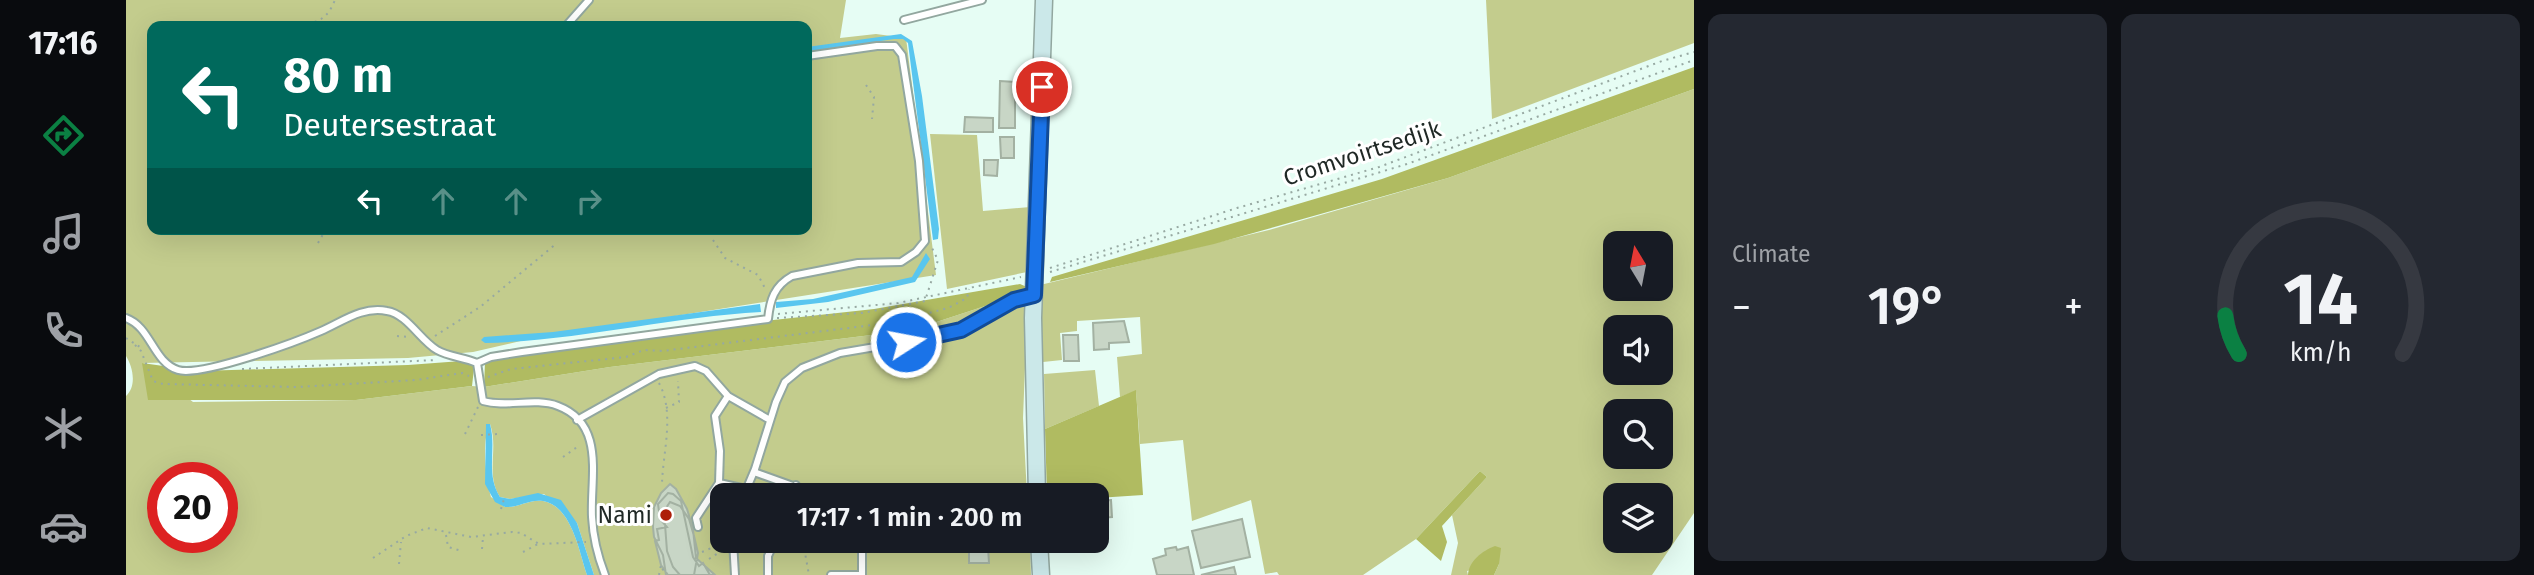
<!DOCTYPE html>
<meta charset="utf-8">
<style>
body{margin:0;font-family:"Fira Sans",sans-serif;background:#242831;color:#f1f3f6;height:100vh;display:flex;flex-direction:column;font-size:26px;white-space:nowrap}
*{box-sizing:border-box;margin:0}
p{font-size:23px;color:#9ea1a6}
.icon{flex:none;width:38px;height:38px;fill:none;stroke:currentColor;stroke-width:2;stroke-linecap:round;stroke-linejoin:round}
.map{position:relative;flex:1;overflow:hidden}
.panel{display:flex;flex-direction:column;gap:14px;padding:14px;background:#0d0f14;width:840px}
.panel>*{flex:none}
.top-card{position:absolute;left:21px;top:21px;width:665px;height:214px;border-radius:14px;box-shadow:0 7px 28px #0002;background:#00695c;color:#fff;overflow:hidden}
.needle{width:46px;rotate:350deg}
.tools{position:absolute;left:1477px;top:231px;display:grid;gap:14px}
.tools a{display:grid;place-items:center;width:70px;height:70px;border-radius:14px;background:#171b24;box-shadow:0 7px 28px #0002;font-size:35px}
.speed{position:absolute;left:21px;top:462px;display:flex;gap:14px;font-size:35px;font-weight:700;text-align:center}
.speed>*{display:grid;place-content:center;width:91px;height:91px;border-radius:50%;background:#171b24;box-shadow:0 7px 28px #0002;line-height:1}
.speed .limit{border:10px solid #d22;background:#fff;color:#111}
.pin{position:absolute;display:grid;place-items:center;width:60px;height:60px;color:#fff;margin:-30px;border:4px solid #fff;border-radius:50%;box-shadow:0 2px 7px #0007}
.me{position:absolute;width:77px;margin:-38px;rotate:79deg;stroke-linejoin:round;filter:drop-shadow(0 0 5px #0008)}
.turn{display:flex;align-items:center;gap:24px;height:147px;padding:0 21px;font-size:32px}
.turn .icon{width:91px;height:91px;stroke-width:2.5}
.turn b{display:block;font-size:49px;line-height:60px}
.lanes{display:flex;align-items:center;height:66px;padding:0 21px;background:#0003;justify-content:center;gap:35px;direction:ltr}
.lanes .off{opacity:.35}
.big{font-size:52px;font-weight:600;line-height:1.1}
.panel .tile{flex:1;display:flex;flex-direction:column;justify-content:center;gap:10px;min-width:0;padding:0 24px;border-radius:14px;background:#242831}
.panel .dial{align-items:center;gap:0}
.dial svg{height:182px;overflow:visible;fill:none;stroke:#363941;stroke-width:7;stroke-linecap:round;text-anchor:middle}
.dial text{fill:#f1f3f6;stroke:none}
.heat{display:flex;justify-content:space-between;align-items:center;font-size:38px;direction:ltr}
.panel .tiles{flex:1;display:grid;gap:14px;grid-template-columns:repeat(2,1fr)}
.trip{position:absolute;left:584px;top:483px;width:399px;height:70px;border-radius:14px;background:#171b24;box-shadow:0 7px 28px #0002;font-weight:600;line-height:70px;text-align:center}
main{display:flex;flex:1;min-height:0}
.menu{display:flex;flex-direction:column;width:126px;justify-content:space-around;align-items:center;background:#090b0e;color:#9ea1a6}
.menu .icon{width:49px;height:49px}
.menu .current{color:#0b8043}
.menu b{font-size:32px;color:#f1f3f6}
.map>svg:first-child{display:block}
.green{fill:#c3cc8d;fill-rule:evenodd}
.forest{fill:#b0bb61}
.water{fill:#59c6ef}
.building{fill:#c8d6c6;stroke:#a3b1a2;stroke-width:2}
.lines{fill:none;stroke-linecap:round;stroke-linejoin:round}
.lane-casing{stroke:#92a79f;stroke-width:10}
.secondary-casing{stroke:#92a79f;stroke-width:19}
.path{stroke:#97a9a2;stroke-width:2;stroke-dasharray:2 5;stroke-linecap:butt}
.lane{stroke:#fff;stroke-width:6}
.secondary{stroke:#cbe8e9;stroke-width:16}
.route-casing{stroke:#114b97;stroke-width:18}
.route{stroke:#1a73e8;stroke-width:12}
.poi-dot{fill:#ad1e09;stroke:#fff;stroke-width:2.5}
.labels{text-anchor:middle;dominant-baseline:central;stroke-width:6;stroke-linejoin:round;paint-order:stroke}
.street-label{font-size:23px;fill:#1f2825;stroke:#fff}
.poi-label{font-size:23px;fill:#1f2825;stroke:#fff;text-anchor:end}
</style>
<main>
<nav class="menu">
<b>17:16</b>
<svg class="icon current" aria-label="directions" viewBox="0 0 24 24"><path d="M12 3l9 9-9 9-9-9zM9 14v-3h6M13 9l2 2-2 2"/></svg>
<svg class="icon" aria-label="music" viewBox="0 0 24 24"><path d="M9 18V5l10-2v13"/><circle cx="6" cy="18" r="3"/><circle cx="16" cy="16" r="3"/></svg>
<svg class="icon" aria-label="phone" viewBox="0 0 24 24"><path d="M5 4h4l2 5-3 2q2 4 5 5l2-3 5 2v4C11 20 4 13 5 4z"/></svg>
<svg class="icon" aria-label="climate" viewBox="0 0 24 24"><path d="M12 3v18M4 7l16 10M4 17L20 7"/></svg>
<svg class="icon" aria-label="car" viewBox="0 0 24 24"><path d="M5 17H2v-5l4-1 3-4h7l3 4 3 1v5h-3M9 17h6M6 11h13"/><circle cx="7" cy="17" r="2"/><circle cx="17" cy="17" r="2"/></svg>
</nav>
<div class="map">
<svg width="1568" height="575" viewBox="0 0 1568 575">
<rect width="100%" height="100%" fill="#e6fdf4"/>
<!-- green -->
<path class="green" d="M0 0H720L714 38 750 34 780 38 810 275 403 339 347 352 282 358 16 363 67 402 230 400 346 386 358 387 484 367 786 330 902 292 897 418 901 495H597V541H904L905 575H468L451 523 418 494 384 499 374 497C359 474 373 449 364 424 355 442 360 478 365 497L379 507C392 508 403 499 417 501 446 506 453 552 461 575H0V396C11 386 7 367 0 356ZM26 26H681V229H26ZM37 478H96V537H37Z
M1360 0H1568V43L1366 119Z
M1568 89V513L1526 575H1368L1373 564 1341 571 1342 575H1325L1332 543 1326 515 1361 477 1354 471 1290 539 1237 575H1153L1151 572 1139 574 1125 500 1066 521 1057 440 1014 444 1010 391 994 397 991 357 1016 354 1014 317 951 321V331L934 333 936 360 917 362 914 285 1143 230 1322 178ZM1489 243H1535V289H1489ZM1489 327H1535V373H1489ZM1489 411H1535V457H1489ZM1489 495H1535V541H1489Z
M804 134 851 135 857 211 904 207 901 272 821 289Z
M969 370 973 406 919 429 918 374Z"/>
<!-- forest -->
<path class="forest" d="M1568 67V89L1322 178 1088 244 924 282 926 277 1256 179Z
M894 284 901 287 902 292 786 330 484 367 358 387 359 362 362 361 612 324 748 309Z
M349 360 346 386 230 400H22L16 363 73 371 282 365Z
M1010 390 1017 495 971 498V495H921L919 429Z
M1354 471 1361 477 1316 526 1321 542 1315 561 1290 539Z
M1369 546 1375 548 1373 564 1368 575H1342C1343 561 1356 551 1369 546Z"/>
<!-- water -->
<path class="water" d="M775 34 786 41 796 96 813 229 812 239 807 240 782 43 777 39H768L681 52V47Z
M800 253 804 259 789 282 702 302 650 308V302L687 299 786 277Z
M634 304 635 312C543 317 452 341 359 343L355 340 358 337 427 332Z
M360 424H364C371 449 359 474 374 497L384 499 412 493 435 500 451 523 468 575H461C453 552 446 506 417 501 403 499 392 508 379 507L369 502 359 484Z"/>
<!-- building -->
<path class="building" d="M874 81 889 82V128H873Z
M839 117 867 118V132H838Z
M874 137H888V158H875Z
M858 160H872L871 176 858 175Z
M998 321 1003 342 983 343V349L968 350 967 323Z
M937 335H952L953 361H938Z
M544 484 550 489 561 509 567 529 570 558 589 575H540L537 555 528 537 527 527 528 507 535 493Z
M542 493 547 494 555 501 567 557 573 566 577 563 584 575H542L535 565 529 541 533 540 531 529 541 527 534 519 532 504Z
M985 500 986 517 972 518 971 501Z
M544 502 554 506 563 519 568 536 572 553 568 575H554L547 567 541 551 538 511Z
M1116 519 1124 557 1075 568 1066 531Z
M862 547 863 563H843V548Z
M1050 547 1051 550 1062 547 1068 575H1031L1027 559 1040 555 1039 549Z
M1108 567 1110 575H1075Z"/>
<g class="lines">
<defs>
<path id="lane" d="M778 20 856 0
M440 26 463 0
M0 318C25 327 27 362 52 370 75 377 170 342 195 331 216 322 236 306 261 311 281 314 294 340 311 350 323 357 338 357 351 363L357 401C381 408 408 397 432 406 480 424 464 478 466 517 467 536 472 557 479 575
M351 363 365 357 396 352 642 319C644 300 648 286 666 276L732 263 775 262 790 252 799 241 793 161 776 55 769 46H751L681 56
M602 396 589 416 594 451 593 483 620 489
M451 420 533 374 569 366 580 371 602 396 644 420
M628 472 692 495
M618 495 629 469 650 402 659 382 676 368 714 353 802 338 835 330 888 300 906 296
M667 495 670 485
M572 527 570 518 593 483
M607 541 609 575
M732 541 736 552V575
M642 575V556L649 541
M705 575H736"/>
<path id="secondary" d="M911 495 907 318 918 0
M913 541 915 575"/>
</defs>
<!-- lane casing -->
<use href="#lane" class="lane-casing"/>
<!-- secondary casing -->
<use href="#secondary" class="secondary-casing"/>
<!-- path -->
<path class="path" d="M175 26C194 21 201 19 209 0
M740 85 748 97 746 119
M587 240 599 258 632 275 640 290
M192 243 200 229
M924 268 1111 208 1253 167 1536 61 1568 52
M924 272 1281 164 1568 60
M652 314 772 303 895 277
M651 318 736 313 799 301 812 260 805 246
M271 336 284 337
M309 336 354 307 431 243
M0 338 17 349
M9 345 15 351 27 381 37 384 171 387 290 380 336 373 343 376
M116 369 310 360
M362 377 385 369 500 357 518 350 536 351 763 323 822 308 841 298 843 289
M533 383C549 413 537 452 536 483
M540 408 553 402 552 381
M339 434 352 407
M355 435 372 434
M437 457 454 445
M375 509 379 496
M320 535 322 547 336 551
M655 546 669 548 679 553 683 575
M670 547 677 541H688
M356 549 357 537
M397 552 412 544
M576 552 597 543
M680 552 691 541
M247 558 280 536 301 528 345 537 386 532 395 533 413 544 460 542
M583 559 600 548
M273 564 275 542
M533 575 535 565 539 575"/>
<!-- lane -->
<use href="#lane" class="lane"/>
<!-- secondary -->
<use href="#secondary" class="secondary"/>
</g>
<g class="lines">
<defs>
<path id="route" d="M780 342 835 330 888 300 908 295 916 87"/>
</defs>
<!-- route casing -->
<use href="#route" class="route-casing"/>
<!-- route -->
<use href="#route" class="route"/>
</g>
<!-- markers -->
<circle class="poi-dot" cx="540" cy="515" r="7"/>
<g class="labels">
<!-- street labels -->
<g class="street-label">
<text transform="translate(1236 153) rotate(-18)">Cromvoirtsedijk</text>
</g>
<!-- poi labels -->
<g class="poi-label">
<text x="526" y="515">Nami</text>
</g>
</g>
</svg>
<div class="tools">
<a><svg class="needle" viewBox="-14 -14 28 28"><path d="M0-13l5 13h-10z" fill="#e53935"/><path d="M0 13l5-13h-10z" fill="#9ea1a6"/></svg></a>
<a><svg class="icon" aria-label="sound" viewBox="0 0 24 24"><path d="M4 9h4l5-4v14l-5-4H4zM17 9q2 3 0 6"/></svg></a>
<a><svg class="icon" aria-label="search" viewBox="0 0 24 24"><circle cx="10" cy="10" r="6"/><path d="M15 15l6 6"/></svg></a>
<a><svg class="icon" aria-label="layers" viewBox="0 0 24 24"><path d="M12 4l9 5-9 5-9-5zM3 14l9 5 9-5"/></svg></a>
</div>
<div class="speed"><div class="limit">20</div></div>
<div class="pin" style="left:916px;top:87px;background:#d93025"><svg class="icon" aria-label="arrive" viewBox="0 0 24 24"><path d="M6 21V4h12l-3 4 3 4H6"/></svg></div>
<svg class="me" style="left:780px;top:342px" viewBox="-20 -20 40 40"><circle r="17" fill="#1a73e8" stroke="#fff" stroke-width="3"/><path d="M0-11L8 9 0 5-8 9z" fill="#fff"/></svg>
<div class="trip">17:17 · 1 min · 200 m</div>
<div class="top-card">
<div class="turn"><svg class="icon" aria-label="left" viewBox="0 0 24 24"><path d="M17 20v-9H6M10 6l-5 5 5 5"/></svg><div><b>80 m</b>Deutersestraat</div></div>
<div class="lanes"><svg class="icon" aria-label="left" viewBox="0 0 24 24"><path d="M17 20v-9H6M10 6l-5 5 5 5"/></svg><svg class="icon off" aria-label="ahead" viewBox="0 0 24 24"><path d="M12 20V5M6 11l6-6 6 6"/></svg><svg class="icon off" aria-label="ahead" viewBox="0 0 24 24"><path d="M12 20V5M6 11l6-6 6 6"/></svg><svg class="icon off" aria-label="right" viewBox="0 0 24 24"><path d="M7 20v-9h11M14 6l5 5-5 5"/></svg></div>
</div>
</div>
<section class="panel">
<div class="tiles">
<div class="tile"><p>Climate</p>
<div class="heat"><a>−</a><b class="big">19°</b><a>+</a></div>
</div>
<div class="tile dial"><svg viewBox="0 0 100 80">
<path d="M14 69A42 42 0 1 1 86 69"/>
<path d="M14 69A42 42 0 0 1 8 52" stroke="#0b8043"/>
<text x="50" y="56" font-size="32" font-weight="700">14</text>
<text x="50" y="72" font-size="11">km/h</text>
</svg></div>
</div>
</section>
</main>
